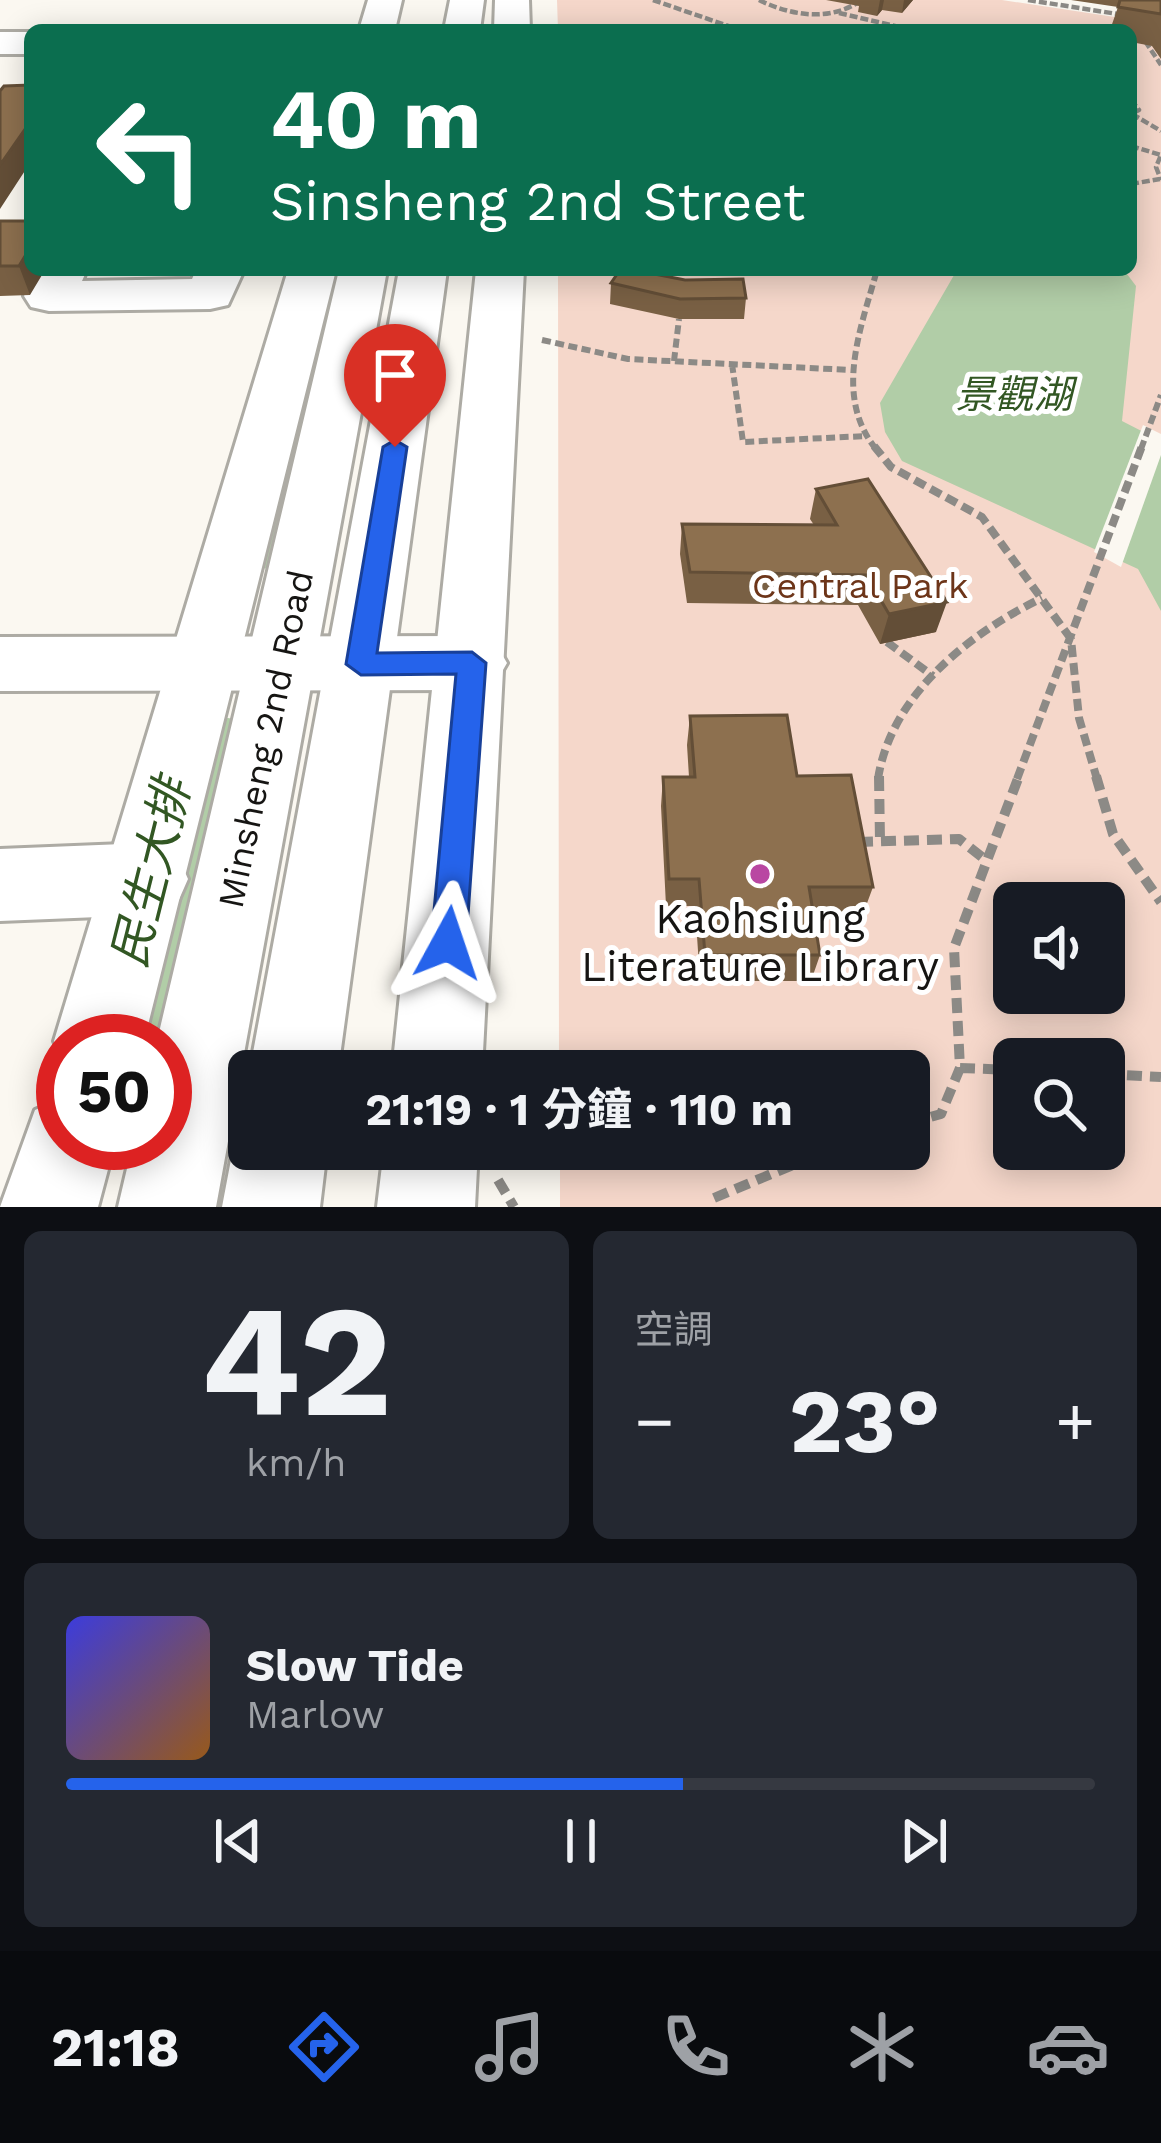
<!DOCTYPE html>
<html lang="zh-TW">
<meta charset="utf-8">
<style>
body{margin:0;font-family:"Work Sans","Noto Sans TC",sans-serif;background:#242831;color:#f1f3f6;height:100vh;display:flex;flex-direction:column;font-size:45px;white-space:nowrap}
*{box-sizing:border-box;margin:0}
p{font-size:39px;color:#9ea1a6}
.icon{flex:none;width:66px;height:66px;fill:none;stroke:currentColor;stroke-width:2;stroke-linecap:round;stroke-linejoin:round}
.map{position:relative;height:1207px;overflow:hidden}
.sheet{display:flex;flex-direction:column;gap:24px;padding:24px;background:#0d0f14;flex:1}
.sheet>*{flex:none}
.guide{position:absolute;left:24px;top:24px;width:1113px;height:252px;border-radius:18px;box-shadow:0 6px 30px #0003;background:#0b6e4f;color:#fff;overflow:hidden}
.buttons{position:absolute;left:993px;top:882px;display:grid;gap:24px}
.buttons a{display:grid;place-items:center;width:132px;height:132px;border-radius:18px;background:#171b24;box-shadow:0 6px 30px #0003;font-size:60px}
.speed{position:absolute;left:36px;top:1014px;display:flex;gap:24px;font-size:60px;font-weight:700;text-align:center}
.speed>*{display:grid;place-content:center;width:156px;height:156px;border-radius:50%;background:#171b24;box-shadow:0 6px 30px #0003;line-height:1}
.speed .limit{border:18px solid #d22;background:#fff;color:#111}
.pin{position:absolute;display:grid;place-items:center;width:102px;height:102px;color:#fff;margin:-123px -51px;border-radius:50% 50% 50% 0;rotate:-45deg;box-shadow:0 0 12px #0007}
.pin .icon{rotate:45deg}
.me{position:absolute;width:132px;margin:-66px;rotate:5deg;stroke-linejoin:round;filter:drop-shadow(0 0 9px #0008)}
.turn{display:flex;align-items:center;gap:42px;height:252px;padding:0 48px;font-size:54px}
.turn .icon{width:156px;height:156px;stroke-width:2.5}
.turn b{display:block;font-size:84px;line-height:102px}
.big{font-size:90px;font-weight:700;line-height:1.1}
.sheet .tile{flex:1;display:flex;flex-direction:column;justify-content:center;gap:18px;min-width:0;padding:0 42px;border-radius:18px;background:#242831}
.sheet .dial{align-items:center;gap:0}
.dial b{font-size:156px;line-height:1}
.song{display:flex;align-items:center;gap:36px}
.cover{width:144px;height:144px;border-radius:18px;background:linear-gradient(135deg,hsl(240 70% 55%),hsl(30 70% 35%))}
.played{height:12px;border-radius:6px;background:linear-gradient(90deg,#2563eb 60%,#363941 60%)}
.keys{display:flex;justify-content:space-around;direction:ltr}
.heat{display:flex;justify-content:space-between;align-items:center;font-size:66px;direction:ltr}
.sheet .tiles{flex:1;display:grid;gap:24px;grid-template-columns:1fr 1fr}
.tile:last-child{grid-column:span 2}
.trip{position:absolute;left:228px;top:1050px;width:702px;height:120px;border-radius:18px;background:#171b24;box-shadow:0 6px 30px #0003;font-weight:700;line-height:120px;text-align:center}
.dock{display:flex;height:192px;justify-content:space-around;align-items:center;background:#090b0e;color:#9ea1a6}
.dock .icon{width:84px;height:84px}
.dock .on{color:#2563eb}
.dock b{font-size:54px;color:#f1f3f6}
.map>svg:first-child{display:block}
.green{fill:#f5d7ca;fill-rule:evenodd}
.water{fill:#b1cda7}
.pier{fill:#fbf8f1}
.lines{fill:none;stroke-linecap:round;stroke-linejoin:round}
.stream-far2{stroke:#b1cda7;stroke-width:10}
.stream-far1{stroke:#b1cda7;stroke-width:14}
.stream{stroke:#b1cda7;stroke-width:18}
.minor-casing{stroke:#adaba4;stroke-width:6}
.major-casing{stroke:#adaba4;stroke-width:6}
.path-far3{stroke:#8c8a86;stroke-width:4.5;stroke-dasharray:8 3;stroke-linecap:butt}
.path-far2{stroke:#8c8a86;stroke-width:6;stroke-dasharray:9 4.5;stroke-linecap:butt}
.path-far1{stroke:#8c8a86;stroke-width:8;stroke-dasharray:12 6;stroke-linecap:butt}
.path{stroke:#8c8a86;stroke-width:10;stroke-dasharray:15 8;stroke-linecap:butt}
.minor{fill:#fff;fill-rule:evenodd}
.major{fill:#fff;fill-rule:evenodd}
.wall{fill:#796044}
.shaded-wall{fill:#634e37}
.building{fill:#8d704f;stroke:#634e37;stroke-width:3}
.route{fill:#2563eb;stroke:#184099;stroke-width:3}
.poi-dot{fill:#b947a2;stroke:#fff;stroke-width:4.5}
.labels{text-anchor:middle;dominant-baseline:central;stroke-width:10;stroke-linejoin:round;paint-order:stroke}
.park-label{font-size:36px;fill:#6d3519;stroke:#fff}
.street-label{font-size:36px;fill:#161513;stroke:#fff}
.water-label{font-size:39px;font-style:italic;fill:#325723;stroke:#fff}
.near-poi-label{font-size:42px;fill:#161513;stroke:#fff}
.near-water-label{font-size:48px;font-style:italic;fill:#325723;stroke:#fff}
</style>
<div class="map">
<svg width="1161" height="1207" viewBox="0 0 1161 1207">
<rect width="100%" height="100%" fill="#fbf8f1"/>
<!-- green -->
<path class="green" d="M557 0H1002L1161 24V1207H560V1149H909V1071H559L558 270H1131V30H558ZM1014 903H1104V993H1014ZM1014 1059H1104V1149H1014Z"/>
<!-- water -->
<path class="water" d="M957 270H1124L1136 286 1122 421 1161 441V611L1138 569 902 461 885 432 880 403Z"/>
<!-- pier -->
<path class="pier" d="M1143 425 1161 434V455L1121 567 1094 552Z"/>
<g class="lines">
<!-- stream-far2 -->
<path class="stream-far2" d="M296 449 339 270"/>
<!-- stream-far1 -->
<path class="stream-far1" d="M268 562 296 446
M215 779 228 725"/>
<!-- stream -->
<path class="stream" d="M151 1040 216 776"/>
<defs>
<path id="minor" d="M0 32H30V54H0Z
M39 270H87L82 281 192 279 196 270H244L228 305 210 309 49 311 31 307 24 296Z
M472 636 496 644 507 663 496 682 472 690 0 691V637Z
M148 843 177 854 188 879 177 904 148 915 0 921V849Z"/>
<path id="major" d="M368 0H402L395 30H359Z
M450 0H484L480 30H444Z
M495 0H529L530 30H494Z
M288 270H336L144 1041H63V1062L54 1041Z
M339 270H387L216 1207H118L133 1143H165V1041H157Z
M399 270H447L338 1071 249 1074Z
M476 270H524L482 1071H392Z
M63 1098V1143H115L98 1207H0L35 1110Z
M249 1114V1149H327L320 1207H222L233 1149Z
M384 1149H478L475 1207H377Z"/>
</defs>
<!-- minor casing -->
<use href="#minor" class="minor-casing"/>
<!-- major casing -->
<use href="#major" class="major-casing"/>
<!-- path-far3 -->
<path class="path-far3" d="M653 0 740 30
M759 0C792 16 830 22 862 0
M1028 0 1124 15
M839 13 912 30
M1145 41 1161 65
M1131 100 1139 110 1131 114
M1132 114 1161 131
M1131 146 1161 155 1156 167 1161 180
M1131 184 1160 179"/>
<!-- path-far2 -->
<path class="path-far2" d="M542 340 628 359 850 370
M674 361 679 319
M732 364 743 442 866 436
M876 449C833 396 861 328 877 270
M1141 449 1161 395"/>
<!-- path-far1 -->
<path class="path-far1" d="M874 446 891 467 982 517 1071 639 1079 718 1097 779
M887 642 933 676
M878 779C891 694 970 633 1042 598
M1017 779 1142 446"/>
<!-- path -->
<path class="path" d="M879 776 880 841
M1096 776 1113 834 1161 902
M858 842 959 839 987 861
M960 1068 1014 1070
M1104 1074 1161 1077
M909 1123 941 1114 960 1068 954 948 1019 776
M498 1180 514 1207
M714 1198 831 1149"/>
<!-- minor -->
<use href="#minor" class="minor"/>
<!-- major -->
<use href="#major" class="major"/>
</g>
<!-- wall -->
<path class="wall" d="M826 0H913L902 13 882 10 877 16 858 12 859 6Z
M1071 0H1161V59L1152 46 1131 42V30H1110L1118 7Z
M0 221H30V295L0 296Z
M611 283 746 298 744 319H679L610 304Z
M816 489 936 632 880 644 858 605 687 603 680 554 682 524 814 525 810 519Z
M690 716 797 776 873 887 863 914H813L820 955 811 981H700L695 906H666L661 806 663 777H689L687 745Z"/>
<!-- shaded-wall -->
<path class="shaded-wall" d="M880 0H884L882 10 877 16Z
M904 0H913L902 13Z
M30 122V163L0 209V165Z
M30 248V270H45L30 295 19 266Z
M947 602 936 632 880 644 889 614Z"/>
<!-- building -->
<path class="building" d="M1120 0H1161V14L1118 7Z
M30 85V122L0 165V91L4 86Z
M0 221H30V248L19 266H0Z
M620 270H634L685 280 743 279 746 298 680 299 611 283Z
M868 479 947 602 889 614 866 575 690 572 682 524 837 525 816 489Z
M787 715 797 776 851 775 873 887H809L820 955H705L699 879H669L663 777H695L690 716Z"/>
<!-- route -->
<path class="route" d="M395 440 407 447 377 653 472 652 486 663 466 943 460 955 448 959 436 955 431 943 456 674 361 675 346 664 383 447Z"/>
<!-- markers -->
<circle class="poi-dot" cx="760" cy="874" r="12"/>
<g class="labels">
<!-- park labels -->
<g class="park-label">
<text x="860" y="586">Central Park</text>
</g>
<!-- street labels -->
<g class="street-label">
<text transform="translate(266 739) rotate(-78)">Minsheng 2nd Road</text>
</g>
<!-- water labels -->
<g class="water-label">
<text x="1014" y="394">景觀湖</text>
</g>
<!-- near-poi labels -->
<g class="near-poi-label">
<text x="760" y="918">Kaohsiung<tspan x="760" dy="48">Literature Library</tspan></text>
</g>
<!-- near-water labels -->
<g class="near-water-label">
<text transform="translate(151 873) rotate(-76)">民生大排</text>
</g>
</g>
</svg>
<div class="buttons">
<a><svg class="icon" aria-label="sound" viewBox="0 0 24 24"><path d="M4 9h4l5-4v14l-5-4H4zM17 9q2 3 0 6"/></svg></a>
<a><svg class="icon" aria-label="search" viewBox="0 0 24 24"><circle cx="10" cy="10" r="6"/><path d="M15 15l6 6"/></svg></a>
</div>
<div class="speed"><div class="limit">50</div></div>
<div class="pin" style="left:395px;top:447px;background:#d93025"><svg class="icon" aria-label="arrive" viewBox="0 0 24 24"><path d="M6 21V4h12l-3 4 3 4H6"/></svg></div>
<svg class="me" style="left:448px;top:943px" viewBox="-20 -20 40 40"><path d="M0-17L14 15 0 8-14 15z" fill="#2563eb" stroke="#fff" stroke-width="4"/></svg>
<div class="trip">21:19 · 1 分鐘 · 110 m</div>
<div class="guide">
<div class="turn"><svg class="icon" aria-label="left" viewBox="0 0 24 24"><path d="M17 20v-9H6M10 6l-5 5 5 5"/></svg><div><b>40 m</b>Sinsheng 2nd Street</div></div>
</div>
</div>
<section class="sheet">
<div class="tiles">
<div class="tile dial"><b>42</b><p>km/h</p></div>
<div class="tile"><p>空調</p>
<div class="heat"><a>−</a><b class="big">23°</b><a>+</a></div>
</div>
<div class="tile">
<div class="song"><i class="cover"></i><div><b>Slow Tide</b><p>Marlow</p></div></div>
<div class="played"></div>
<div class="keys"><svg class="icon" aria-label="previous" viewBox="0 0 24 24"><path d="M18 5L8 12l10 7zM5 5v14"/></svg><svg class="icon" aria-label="pause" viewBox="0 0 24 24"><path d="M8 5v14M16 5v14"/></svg><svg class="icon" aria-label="next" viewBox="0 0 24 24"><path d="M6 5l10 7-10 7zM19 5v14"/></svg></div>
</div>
</div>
</section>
<nav class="dock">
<b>21:18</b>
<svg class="icon on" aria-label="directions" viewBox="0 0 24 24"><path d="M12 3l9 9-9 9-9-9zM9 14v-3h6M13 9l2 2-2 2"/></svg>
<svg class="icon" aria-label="music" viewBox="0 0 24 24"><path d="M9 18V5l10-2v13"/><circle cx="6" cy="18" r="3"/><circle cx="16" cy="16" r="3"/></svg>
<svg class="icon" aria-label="phone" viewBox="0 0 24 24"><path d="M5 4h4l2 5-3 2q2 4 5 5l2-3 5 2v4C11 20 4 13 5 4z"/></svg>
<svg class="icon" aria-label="climate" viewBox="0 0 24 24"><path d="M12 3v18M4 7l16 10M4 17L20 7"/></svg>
<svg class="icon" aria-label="car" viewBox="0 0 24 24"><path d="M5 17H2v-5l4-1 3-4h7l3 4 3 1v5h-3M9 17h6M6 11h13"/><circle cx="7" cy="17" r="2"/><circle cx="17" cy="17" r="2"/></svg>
</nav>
